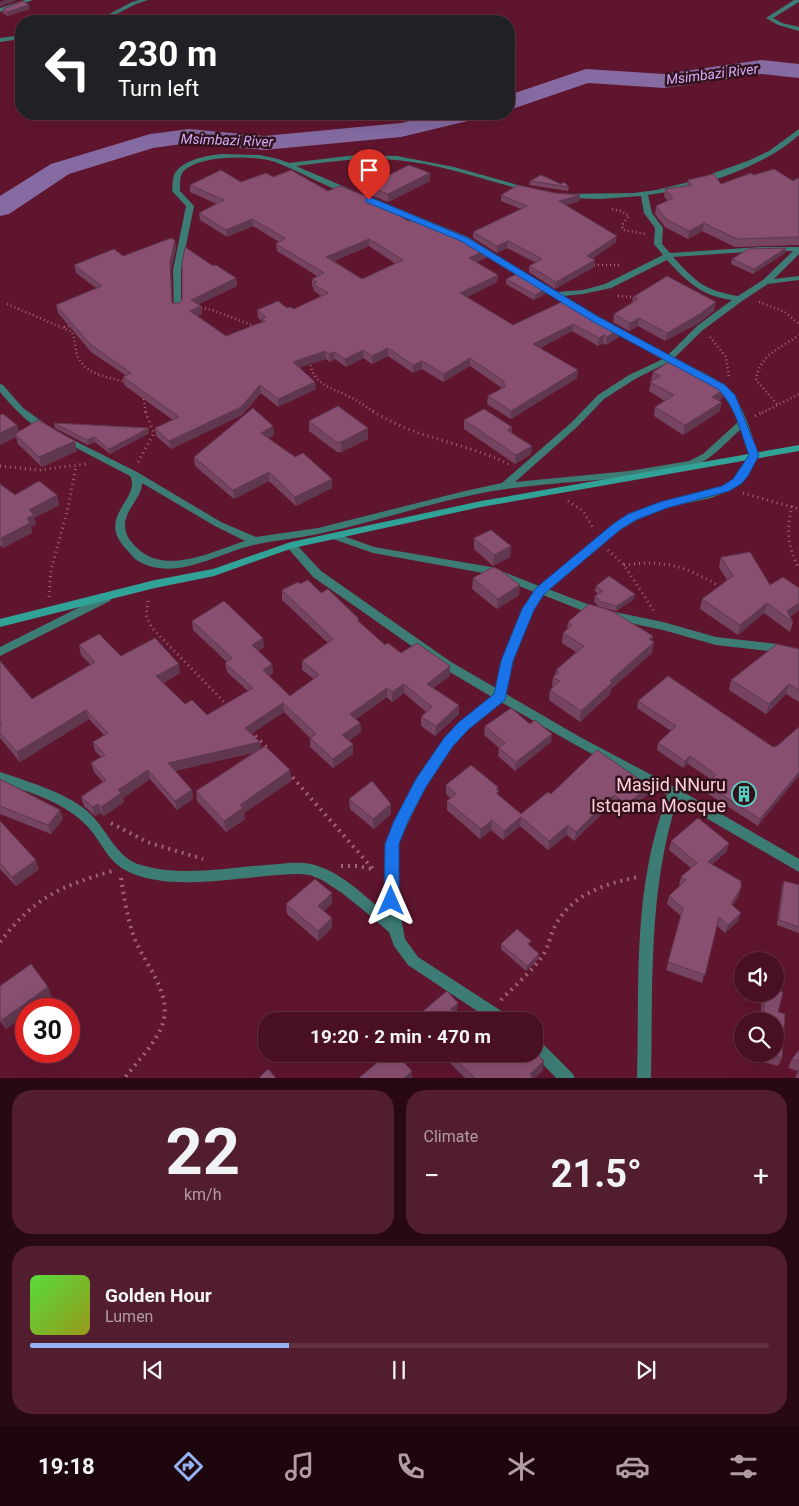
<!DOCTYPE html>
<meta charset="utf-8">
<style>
body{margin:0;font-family:Roboto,sans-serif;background:#521e2f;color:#f1f3f6;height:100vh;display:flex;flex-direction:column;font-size:19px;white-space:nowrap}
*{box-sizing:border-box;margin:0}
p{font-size:16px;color:#b19da5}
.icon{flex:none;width:28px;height:28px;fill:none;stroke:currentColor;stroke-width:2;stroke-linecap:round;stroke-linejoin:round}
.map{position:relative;height:1078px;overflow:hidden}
.sheet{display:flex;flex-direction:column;gap:12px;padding:12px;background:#280913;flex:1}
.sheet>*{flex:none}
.guide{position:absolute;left:15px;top:15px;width:500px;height:105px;border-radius:20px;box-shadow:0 5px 20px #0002,0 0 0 1px #603040;background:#202124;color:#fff;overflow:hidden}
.buttons{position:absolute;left:734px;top:952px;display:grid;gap:10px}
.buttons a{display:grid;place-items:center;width:50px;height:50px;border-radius:50%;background:#481022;box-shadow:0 5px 20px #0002,0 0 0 1px #603040;font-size:25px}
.speed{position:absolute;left:15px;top:998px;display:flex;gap:10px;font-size:25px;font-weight:700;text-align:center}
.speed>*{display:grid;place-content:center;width:65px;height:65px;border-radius:50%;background:#481022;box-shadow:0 5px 20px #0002,0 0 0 1px #603040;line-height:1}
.speed .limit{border:8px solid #d22;background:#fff;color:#111}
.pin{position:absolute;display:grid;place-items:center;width:42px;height:42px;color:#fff;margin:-51px -21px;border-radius:50% 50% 50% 0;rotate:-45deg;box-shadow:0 0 5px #0007}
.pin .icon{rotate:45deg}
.me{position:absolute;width:55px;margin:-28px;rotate:0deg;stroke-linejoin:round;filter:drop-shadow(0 0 4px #0008)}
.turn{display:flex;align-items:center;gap:18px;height:105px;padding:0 20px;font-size:22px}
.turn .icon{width:65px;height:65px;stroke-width:2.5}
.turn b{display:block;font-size:35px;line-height:42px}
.big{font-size:38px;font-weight:700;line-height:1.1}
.sheet .card{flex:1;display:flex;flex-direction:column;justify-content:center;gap:8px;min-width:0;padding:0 18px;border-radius:20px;background:#521e2f}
.sheet .dial{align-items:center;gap:0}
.dial b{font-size:65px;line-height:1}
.song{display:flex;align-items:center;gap:15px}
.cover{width:60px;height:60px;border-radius:8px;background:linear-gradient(135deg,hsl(110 70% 55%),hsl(60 70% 35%))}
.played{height:5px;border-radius:2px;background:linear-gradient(90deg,#95b2f1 35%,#603040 35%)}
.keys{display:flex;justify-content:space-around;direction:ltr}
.heat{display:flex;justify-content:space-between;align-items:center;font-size:28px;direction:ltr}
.sheet .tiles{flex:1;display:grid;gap:12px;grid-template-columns:1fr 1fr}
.card:last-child{grid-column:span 2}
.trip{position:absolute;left:258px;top:1012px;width:285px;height:50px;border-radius:20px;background:#481022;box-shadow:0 5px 20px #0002,0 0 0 1px #603040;font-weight:700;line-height:50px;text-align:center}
.dock{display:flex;height:80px;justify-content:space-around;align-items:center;background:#1d060e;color:#b19da5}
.dock .icon{width:35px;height:35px}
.dock .on{color:#95b2f1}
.dock b{font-size:22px;color:#f1f3f6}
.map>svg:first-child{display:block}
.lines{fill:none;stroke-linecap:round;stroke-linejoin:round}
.river{fill:#856ba2;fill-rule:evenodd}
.path-far2{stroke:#a26375;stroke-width:2.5;stroke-dasharray:1 3;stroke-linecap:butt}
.path-far1{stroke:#a26375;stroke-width:3;stroke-dasharray:1 4;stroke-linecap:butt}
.path{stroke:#a26375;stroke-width:4;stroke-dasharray:2 5;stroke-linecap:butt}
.lane{fill:#3c7c74;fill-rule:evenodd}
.street{fill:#3c7c74;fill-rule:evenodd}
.secondary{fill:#31a297;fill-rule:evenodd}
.wall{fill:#754460;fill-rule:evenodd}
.shaded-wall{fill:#5f374e}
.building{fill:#884f70;stroke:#5f374e;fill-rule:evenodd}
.route{fill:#1a73e8;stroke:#114b97}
.labels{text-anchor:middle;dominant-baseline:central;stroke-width:5;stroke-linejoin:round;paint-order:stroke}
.far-water-label{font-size:14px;font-style:italic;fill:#d3adfd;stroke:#32111a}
.near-poi-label{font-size:18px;fill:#fdced7;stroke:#32111a;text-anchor:end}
</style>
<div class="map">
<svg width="799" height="1079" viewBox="0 0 799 1079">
<rect width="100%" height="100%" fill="#60152e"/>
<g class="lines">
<!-- river -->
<path class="river" d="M761 60 799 64V78L761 74 664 88 588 83 509 110V95L586 69 664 74Z
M439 114H480L476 119 401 137 264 150 189 143 153 148 69 174 9 214 0 216V196L51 164 150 134 189 129 264 136 401 123Z"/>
<!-- path-far2 -->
<path class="path-far2" d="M612 209 621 211 629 216 622 225 623 230 645 234
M594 265H620
M618 296 635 297
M759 302 785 312 799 324
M7 304 72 332C76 340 74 350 79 359 87 375 111 378 127 382
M197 307 212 310 257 327
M64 327 73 325
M710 337 726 357 729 377
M310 361C312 384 330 387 348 396 357 400 366 407 375 413
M143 395 146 413
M777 404 756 380C759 355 781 348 799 335
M762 413 799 394"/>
<!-- path-far1 -->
<path class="path-far1" d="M373 411C414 439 466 442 510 465
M755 416 764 411
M138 462 154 433 145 411
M0 466 39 470 86 464
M743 493 799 509
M568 501 583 511 594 529
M792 506C786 530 788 547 799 569
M608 550 624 565 654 611
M624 565C664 560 683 565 717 585
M49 597 51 570 68 508 76 466
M148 601 146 615 152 628 228 706"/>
<!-- path -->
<path class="path" d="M250 731 267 748
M288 772 373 869
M111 823 147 842 203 859
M341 866H357L372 869
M121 878C124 897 127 916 133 934 142 962 170 988 164 1019 159 1041 137 1061 124 1079
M0 942C35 897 59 887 112 871
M501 1000C515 985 532 972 543 955 549 946 550 935 555 926 572 894 604 884 638 877"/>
<!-- lane -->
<path class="lane" d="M25 0H33L0 12V8Z
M794 0H799V2L773 18 782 23 799 27V31L778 25 766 18Z"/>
<!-- street -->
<path class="street" d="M139 0H148L136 4 103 21H96L132 2Z
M21 35V39L0 42V38Z
M799 129V135C761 169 698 188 648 195L652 213 663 228 662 244 670 253 761 247H799V254L774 279 799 276V280L768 284 742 301 703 330 674 358C689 366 713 376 725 386 744 403 750 432 759 455L744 480 733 489 711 498 660 509 643 516 619 531 554 583 548 589 600 609 601 612 600 615 596 616 543 595C522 625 513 659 506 694L580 737 678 789 799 859V872L677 801C648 891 653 985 651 1079H637C639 1006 635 932 649 861 653 839 660 817 667 795L572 743 501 702 468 728 453 745 426 786 398 844V901L405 939 418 957 509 1016 511 1021H492L408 965 394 946 389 932 362 909 342 893 322 880 310 875 299 874C248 874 171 895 125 870 107 860 101 841 88 827 65 802 31 793 0 782V772C29 782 62 791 86 810 106 826 115 858 141 865 181 877 226 868 266 865 280 864 296 861 311 864 340 871 364 895 386 914L384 901 386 844 415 783 445 739 460 722 492 697 443 668 313 577 287 547 286 545 287 543H295L321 571 451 662 496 688C503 654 514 621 534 592L489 574 373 553 330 538 329 536 330 534H338L374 547 491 567 539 586 604 532 627 516 655 504 705 493 726 485 737 476 749 455 741 429C726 442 712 460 693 466 682 470 668 471 656 473 606 481 556 482 506 489 442 498 381 521 318 534 299 538 278 540 258 544 219 551 174 585 135 559 133 557 130 553 127 550 94 517 142 499 130 476L59 439 64 436 67 437 137 472 221 522 256 537 318 528 465 491 502 483 572 422 598 395 629 375 663 359 605 328V324H611L668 355 697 326 732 300C702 296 687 282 667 260L611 288 583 294 563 296 580 307 579 309H573L462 241 371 204V200H377L468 237 556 292 583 290 605 284 663 255 654 244 655 228 644 213 641 196 600 199 567 198H564V194L634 193 656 190 689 182 750 160 769 151ZM761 251H793L763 280 738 296C705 291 695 281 673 257ZM669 362C702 380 724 384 738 422L703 454 689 461 629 471 515 482 578 426 604 399 635 379ZM142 483 215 526 245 541C213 551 166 576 137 548 130 541 125 535 125 525 125 509 142 498 142 483Z
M223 154 260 155 278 159 289 163 356 155 397 156 454 167 532 189 528 191C484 180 441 164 396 160 363 157 330 162 296 166L352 190V194H349C323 186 300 171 275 162 254 155 204 155 186 169 179 174 180 183 180 191L194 206 181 270V307L180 309H174L173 270 186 206 172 191C173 186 172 180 174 175 181 160 208 155 223 154Z
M0 384 3 385 23 408 50 427 52 429 50 431C35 433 9 403 0 392Z
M106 594 110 595 111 598 110 601 0 656V647Z
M610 611 663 622 716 637 777 644 799 650V658L777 652 716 645 663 630 606 618 605 615 606 612Z
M534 1038 539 1040 573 1074 575 1079H557L533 1054Z"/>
<!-- secondary -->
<path class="secondary" d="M799 445V451L481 507 293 548 214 576 155 588 0 627V619L155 580 213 569 291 542 481 501Z"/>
</g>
<!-- wall -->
<path class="wall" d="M3 9H30L8 16 3 13Z
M754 175 793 181 799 179V245L735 247 702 231 688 239 665 227 655 214 656 206 668 201 664 196 665 189 687 186 688 180 721 184Z
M273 177 328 191 454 237 486 250V258L476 262 498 275 497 282 467 297 513 325 566 300 619 337 606 345 603 343 598 346 572 331 540 348 577 378 511 419 487 404 488 396 502 388 470 366 443 382 422 369 413 373 388 356 372 364 363 358 346 367 335 359 330 362 326 359 299 367 316 389 278 407 261 393 242 415 171 449 156 436 155 428 173 420 124 385 123 377 125 375 91 352 58 313 56 305 96 288 76 273 74 265 123 256 176 248 171 270 172 303H179L213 266 236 278 237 286 199 304 201 306 202 314 197 316 226 336 263 322 258 318 257 310 287 308 294 309 321 296 314 291 313 287 312 286V279L317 276 277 251 276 244 279 242 253 226 227 237 200 220 199 213 217 204 190 192V185L241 182ZM369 246 396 264 362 279 334 261Z
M430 181 388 202 368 194 367 186Z
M530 181 569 187 568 191 529 185Z
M501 195 579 201 566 205 616 242 592 259 595 260 594 267 555 289 529 272V266L536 263 507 248 497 253 473 238V232L521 209 501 201Z
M786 248 785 253 753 274 731 264 732 259Z
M506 279 545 294 534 300 506 284Z
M633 297 714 311 697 324 665 341 638 326 629 331 613 322 614 314 632 303Z
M653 372 723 398 719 400 720 411 683 435 654 416 655 407 665 401 649 391Z
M464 420 512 427V433L532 446 531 454 515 464 464 429Z
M309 421 368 439 341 452H337L309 431Z
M54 423 149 433 110 454 95 442 88 445 55 428Z
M17 425 19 432 77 451 42 467 18 444 16 437 0 445Z
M273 426 274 435 268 438 295 457 332 479V488L296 506 269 481 234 499 195 466 194 457Z
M0 484 15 495H57L59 505 34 518 36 524 31 527 32 533 3 548 0 545Z
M474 538 511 546 510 557 493 566 474 549Z
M721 557 770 585 799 588V610L790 617 793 622 790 632 764 613 738 635 700 609 702 599 727 580 719 567Z
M473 578 519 595 497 609 472 589Z
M300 584 321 593 359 619V622L385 645 401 653 450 666V676L433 688 459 714 435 736 421 726V717L426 712 404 693 392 702 387 697 356 719 360 723 361 732 348 741 353 744V754L333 768 310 747V738L284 712 251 734 260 742V749L290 770 291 781 244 813 245 819 226 832 197 801 196 791 254 752 175 771 192 790 193 799 177 810 150 779 123 798 124 802 104 816 101 813 95 816 84 806 81 797 103 782 94 772 91 763 101 757 95 751 93 742 104 735 89 719 20 762 0 738V661L32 699 91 665 81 655 79 645 180 673 163 683 185 704 207 715 248 691 227 672 225 663 227 662 193 630 192 621 264 647 258 651 272 664 273 673 269 676 290 696 314 679 302 670V661L328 643 282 600V590Z
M596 586 635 594 634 599 616 611 597 606 653 636 652 641V653L611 689 610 694 580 722 549 700 550 690 552 688 553 677 555 676 556 670 576 652 562 643 563 633 567 630 568 622 597 606V604L594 602 595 596 598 594 595 591Z
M799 649V702L786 694 766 714 729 690 731 680Z
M638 701 773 747 777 746 799 727 758 826 705 792 707 785 712 780 688 764 683 768 657 750 658 743 671 731 637 708Z
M485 726 551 742 515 771 498 756 499 748 484 735Z
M0 779 60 810 63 819 51 834 0 814Z
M446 785 498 787V795L521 814 551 794 649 786 647 795 624 814 612 804 574 841 567 835 548 850 520 826 503 840 491 830 480 839 447 810V801L450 798 446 794Z
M349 799 391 804V814L374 829 350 809Z
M0 821 39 869 16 886 0 869Z
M671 841 729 843 726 852 712 864 739 896 733 905 738 921 725 933 717 926 702 983 666 970 681 916 667 904 669 896 680 886 679 885 681 877 691 868 669 850Z
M784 881 799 885V933L777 925 782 886Z
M332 903 324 911 332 928 318 941 287 914 286 904Z
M501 944 530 946 538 959 526 971 501 949Z
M0 986 52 997 35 1009H26L6 1029 0 1021Z
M762 994H775L778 1012 782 1058 778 1066 757 1060V1054H775V1021H760Z
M799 1050V1079H795L798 1071 788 1068 792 1059Z
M442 1054H534L543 1070 534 1079H466L452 1065Z"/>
<!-- shaded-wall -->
<path class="shaded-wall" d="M5 0H15V1L0 6V2Z
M29 5 30 9 8 16 7 12Z
M430 173V181L388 202V194Z
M580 195 579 201 558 207 559 201Z
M252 219 253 226 227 237 226 230Z
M704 223 702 231 688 239 689 231Z
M617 236 616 242 586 263 587 256Z
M369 239V246L327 264 326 257Z
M175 240 176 248 171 270 173 310 172 303 170 262Z
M508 241 507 248 497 253V246Z
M786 248 785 253 753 274 754 269Z
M486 250V258L469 266V258Z
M595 260 594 267 555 289 556 282Z
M498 275 497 282 460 301V293Z
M236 278 237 286 192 307 191 300Z
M546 289 545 294 534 300 535 295Z
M716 302 714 311 697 324 665 341 667 333Z
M201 306 202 314 191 318 190 311Z
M639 318 638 326 629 331 630 323Z
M573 324 572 331 533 352V344Z
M620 329 619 337 606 345 607 337Z
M604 335 603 343 598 346 599 338Z
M388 348V356L372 364V356Z
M363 350V358L346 367 345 359Z
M325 351 326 359 293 370V362Z
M334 352 335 359 330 362 329 354Z
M470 358V366L443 382 444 374Z
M422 361V369L413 373V365Z
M578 370 577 378 511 419V411Z
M315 382 316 389 278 407V399Z
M260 385 261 393 242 415 171 449 169 441Z
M725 389 723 398 711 406 712 397Z
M722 402 720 411 683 435 685 425Z
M17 425 20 435 15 434 16 437 0 445V433Z
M273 426 274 435 262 442 261 433Z
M512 427 511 435 507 430Z
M149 428V433L110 454 109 449Z
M368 428V439L341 452V442Z
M94 437 95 442 88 445 87 440Z
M75 441 77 451 42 467 39 457Z
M532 446 531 454 515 464 516 455Z
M269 472V481L234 499 233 490Z
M332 479V488L296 506 295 497Z
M57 495 59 505 34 518 36 524 31 527 32 533 3 548 1 538 27 518 29 510Z
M511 546 510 557 493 566 494 555Z
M520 585 519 595 497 609 498 599Z
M635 594 634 599 616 611 617 606Z
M767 603 764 613 738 635 740 625Z
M799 603V610L787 618V611Z
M653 636 651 645 654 642 652 653 611 689 610 694 580 722 581 711Z
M263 638 264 647 253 654 252 645Z
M179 664 180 673 158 685 156 676Z
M272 664 273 673 264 679 263 670Z
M450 666V676L426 693 427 684Z
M404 684V693L392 702V692Z
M789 684 786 694 766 714 769 704Z
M387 688V697L350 723V714Z
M283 703 284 712 246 737 245 728Z
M459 705V714L435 736 436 726Z
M86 710 89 719 20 762 17 752Z
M360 723 361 732 343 745 342 735Z
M552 734 551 742 515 771 516 762Z
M260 742 261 751 169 772 168 763Z
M353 744V754L333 768V759Z
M690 756 688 764 683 768 685 761Z
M148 770 150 779 123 798 124 802 104 816 101 807 118 790Z
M290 770 291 781 244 813 245 819 226 832 224 821 240 805Z
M799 772V776L758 826 760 819Z
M649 786 647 795 624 814 626 805Z
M192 790 193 799 177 810 175 801Z
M614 795 612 804 574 841 576 832Z
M98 804 101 813 95 816 93 807Z
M391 804V814L374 829 373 819Z
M60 810 63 819 51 834 48 825Z
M521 817 520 826 503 840 504 831Z
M492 820 491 830 480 839 481 829Z
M568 825 567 835 548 850 549 841Z
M729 843 726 852 706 870 708 862Z
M36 860 39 869 16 886 12 877Z
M741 888 739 896 728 912 731 904Z
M332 893V903L319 916 318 906Z
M741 913 738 921 725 933 728 925Z
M332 918V928L318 941V931Z
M539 954 538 959 526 971 527 966Z
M48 987 52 997 35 1009H26V1015L6 1029 2 1020Z
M458 1003 457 1012 451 1018V1009Z
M544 1061 543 1070 534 1079 530 1074Z
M412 1071V1079H403Z"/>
<!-- building -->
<path class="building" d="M23 1 29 5 7 12 3 9Z
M409 165 430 173 388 194 367 186Z
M774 169 793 181 798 178 799 179V237L737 239 704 223 689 231 666 219 656 206 673 198 665 189 692 185 688 180 714 174 721 184 751 173 754 175Z
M221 170 241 182 266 173 273 177 291 170 328 191 340 186 376 200 408 221 416 217 454 237 461 235 486 250 469 258 498 275 460 293 513 325 566 300 620 329 607 337 604 335 599 338 573 324 533 344 578 370 511 411 488 396 506 386 502 383 505 382 470 358 444 374 422 361 413 365 388 348 372 356 363 350 345 359 334 352 329 354 325 351 293 362 315 382 278 399 260 385 241 407 169 441 155 428 179 417 123 377 131 373 90 344 56 305 102 286 74 265 114 249 123 256 171 238 175 240 170 262 172 303H179L182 300V263L185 247 213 266 216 265 236 278 191 300 201 306 190 311 226 336 265 321 262 319 266 317 257 310 278 301 287 308 290 307 294 309 328 293 313 284 317 282 312 279 324 273 276 244 285 238 252 219 226 230 199 213 224 200 190 185ZM369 239 403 260 362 279 326 257Z
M541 175 561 184 564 182 569 187 530 181Z
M518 185 555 193 580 195 559 201 617 236 587 256 595 260 556 282 529 266 542 259 508 241 497 246 473 232 527 206 501 195Z
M786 248 754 269 732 259 748 249Z
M519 273 546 289 535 295 506 279Z
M667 276 716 302 698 315 667 333 639 318 630 323 614 314 638 299 633 297Z
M672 360 725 389 712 397 722 402 685 425 655 407 674 395 650 382 660 376 653 372Z
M338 406 368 428 341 442H336L309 421Z
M253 408 273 426 261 433 295 457 303 453 332 479 295 497 269 472 233 490 194 457Z
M484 409 512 427 507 430 532 446 516 455 464 420Z
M3 414 17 425 0 433V415Z
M38 420 75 441 39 457 15 434Z
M54 423 149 428 109 449 94 437 87 440Z
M39 481 57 495 29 510 34 515 27 518 30 523 1 538H0V484L15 495Z
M491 530 511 546 494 555 474 538Z
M750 552 770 585 783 577 799 588V603L787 611 793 622 767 603 740 625 702 599 733 576 721 557Z
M493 567 500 570 520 585 498 599 473 578Z
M609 576 635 594 617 606 598 601 599 600 595 596 603 591 596 586Z
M308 580 321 593 328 589 359 619 357 620 385 645 388 643 401 653 417 643 450 666 427 684 459 705 436 726 421 717 432 707 404 684 392 692 387 688 350 714 360 723 342 735 353 744 333 759 310 738 316 734 283 703 245 728 260 742 168 763 192 790 175 801 148 770 118 790 121 793 101 807 98 804 93 807 81 797 106 780 91 763 105 755 93 742 108 733 86 710 17 752 0 733V726L2 725 0 723V661L32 699 95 662 79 645 99 634 121 656 155 638 179 664 156 676 185 704 192 700 207 715 253 688 225 663 232 658 192 621 224 601 263 638 252 645 272 664 263 670 290 696 319 675 302 661 333 639 282 590 298 582 300 584Z
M589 604 612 611 653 636 649 639 654 642 610 681 612 683 581 711 550 690 560 681 553 677 559 672 556 670 584 646 563 633 572 625 568 622Z
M777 644 799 649V690L789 684 769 704 731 680Z
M668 676 773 747 777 746 799 727V772L760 819 707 785 716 775 690 756 685 761 658 743 676 726 638 701Z
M511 708 530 724 535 720 552 734 516 762 499 748 505 743 485 726Z
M265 746 290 770 240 805 243 808 224 821 196 791Z
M597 750 649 786 626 805 614 795 576 832 568 825 549 841 521 817 504 831 492 820 481 829 447 801 456 794 446 785 471 765 498 787 496 789 499 791 496 793 521 814 548 792 551 794Z
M0 779 60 810 48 825 0 806Z
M372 781 391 804 373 819 349 799Z
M698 818 729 843 708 862 741 881V888L731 904 741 913 728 925 719 917 705 975 668 962 683 908 669 896 686 880 681 877 697 863 671 841Z
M0 821 36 860 12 877 0 863Z
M315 879 332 893 318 906 332 918 318 931 286 904Z
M784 881 799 885V927L779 920Z
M517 929 531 941 528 944 539 954 527 966 501 944Z
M31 964 48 987 2 1020 0 1017V986Z
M775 989 783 992 778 1012 785 1014 782 1058 767 1054H775V1021H763L765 994H775Z
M447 991 458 1003 451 1009 463 1021H421L416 1017Z
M799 1050V1061L792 1059Z
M534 1051 544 1061 530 1074 534 1079H476L450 1054H534Z
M387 1054H396L412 1071 403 1079H359V1078Z
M268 1069 277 1079H258Z
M799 1069V1079H795Z"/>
<!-- route -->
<path class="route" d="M366 198H372L468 238 599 317 725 385 735 395 759 455 748 476 741 484 729 491 667 508 636 520 621 529 544 594 534 610 513 661 505 700 469 729 453 746 426 787 408 821 399 844V901L396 906 391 908 386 906 384 901 385 844 394 821 416 779 444 738 459 722 494 694 501 661 522 609 536 588 613 524 628 514 660 502 722 486 733 479 749 455C741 433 735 405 718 389L592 321 461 241 366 202Z"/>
<!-- icons -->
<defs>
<symbol id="building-ring" viewBox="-11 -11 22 22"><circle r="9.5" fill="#32111a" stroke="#57cec1" stroke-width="1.5"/><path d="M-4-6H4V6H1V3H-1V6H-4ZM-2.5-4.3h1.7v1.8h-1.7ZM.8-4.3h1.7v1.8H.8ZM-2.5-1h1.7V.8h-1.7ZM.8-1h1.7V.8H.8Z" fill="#57cec1"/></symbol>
</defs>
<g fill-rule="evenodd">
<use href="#building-ring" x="730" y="780" width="28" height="28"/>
</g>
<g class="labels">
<!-- far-water labels -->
<g class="far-water-label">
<text transform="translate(712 74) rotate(-7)">Msimbazi River</text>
<text transform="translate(227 140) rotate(2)">Msimbazi River</text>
</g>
<!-- near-poi labels -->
<g class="near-poi-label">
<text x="726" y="784">Masjid NNuru<tspan x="726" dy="21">Istqama Mosque</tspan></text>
</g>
</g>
</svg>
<div class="buttons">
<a><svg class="icon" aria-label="sound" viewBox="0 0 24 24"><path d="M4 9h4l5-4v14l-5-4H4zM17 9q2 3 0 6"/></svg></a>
<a><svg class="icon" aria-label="search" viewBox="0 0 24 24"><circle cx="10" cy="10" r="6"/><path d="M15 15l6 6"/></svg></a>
</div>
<div class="speed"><div class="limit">30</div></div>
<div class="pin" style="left:369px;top:200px;background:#d93025"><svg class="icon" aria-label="arrive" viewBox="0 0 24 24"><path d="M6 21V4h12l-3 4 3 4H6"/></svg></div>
<svg class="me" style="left:391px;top:901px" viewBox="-20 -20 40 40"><path d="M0-17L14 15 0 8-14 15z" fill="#1a73e8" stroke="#fff" stroke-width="4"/></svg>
<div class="trip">19:20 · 2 min · 470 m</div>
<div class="guide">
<div class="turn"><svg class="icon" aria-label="left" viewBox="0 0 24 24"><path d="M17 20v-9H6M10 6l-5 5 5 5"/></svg><div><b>230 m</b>Turn left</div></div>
</div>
</div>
<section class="sheet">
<div class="tiles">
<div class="card dial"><b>22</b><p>km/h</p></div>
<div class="card"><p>Climate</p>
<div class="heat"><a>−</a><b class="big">21.5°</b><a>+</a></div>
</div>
<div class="card">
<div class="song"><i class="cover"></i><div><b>Golden Hour</b><p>Lumen</p></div></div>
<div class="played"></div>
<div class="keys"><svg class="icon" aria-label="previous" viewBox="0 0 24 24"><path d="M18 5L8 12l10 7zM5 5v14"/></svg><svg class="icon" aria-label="pause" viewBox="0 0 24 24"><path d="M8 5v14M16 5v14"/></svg><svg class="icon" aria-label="next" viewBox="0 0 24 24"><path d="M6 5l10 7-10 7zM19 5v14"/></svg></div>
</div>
</div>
</section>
<nav class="dock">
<b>19:18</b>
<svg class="icon on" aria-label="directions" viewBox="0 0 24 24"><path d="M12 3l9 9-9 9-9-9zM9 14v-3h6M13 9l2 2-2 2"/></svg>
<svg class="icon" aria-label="music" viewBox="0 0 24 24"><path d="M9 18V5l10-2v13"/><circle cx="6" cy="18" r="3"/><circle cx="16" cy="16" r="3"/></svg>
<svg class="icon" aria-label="phone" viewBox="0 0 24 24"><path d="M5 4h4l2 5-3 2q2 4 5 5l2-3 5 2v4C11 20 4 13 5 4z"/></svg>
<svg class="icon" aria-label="climate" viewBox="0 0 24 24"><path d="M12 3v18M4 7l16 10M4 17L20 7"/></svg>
<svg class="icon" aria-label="car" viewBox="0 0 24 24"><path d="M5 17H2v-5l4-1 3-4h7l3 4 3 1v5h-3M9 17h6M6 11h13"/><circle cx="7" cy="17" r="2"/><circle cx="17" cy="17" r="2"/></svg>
<svg class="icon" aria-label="filters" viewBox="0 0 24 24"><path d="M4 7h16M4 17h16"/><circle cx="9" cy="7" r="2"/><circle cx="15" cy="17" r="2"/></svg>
</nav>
